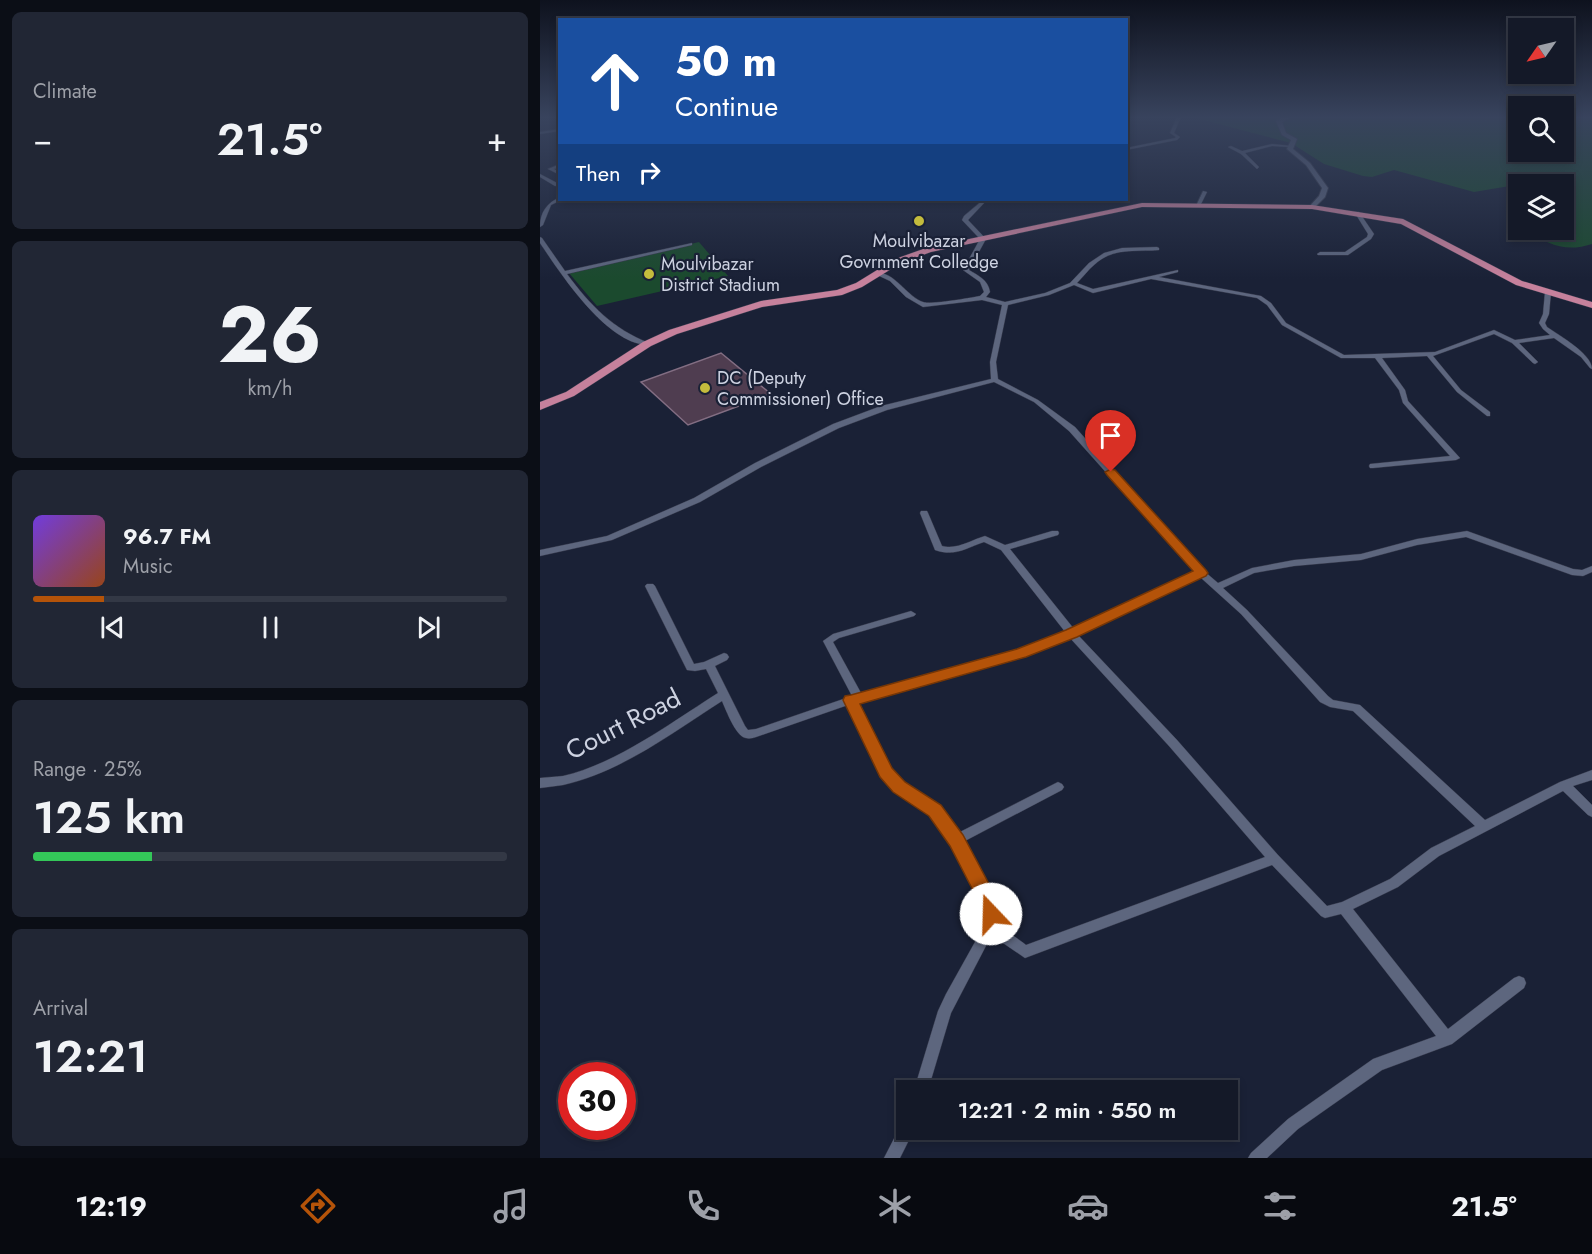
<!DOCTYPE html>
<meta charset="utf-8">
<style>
body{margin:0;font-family:Jost,sans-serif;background:#212634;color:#f1f3f6;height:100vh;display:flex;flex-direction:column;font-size:22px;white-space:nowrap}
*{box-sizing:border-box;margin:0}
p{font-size:20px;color:#9da0a8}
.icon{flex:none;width:33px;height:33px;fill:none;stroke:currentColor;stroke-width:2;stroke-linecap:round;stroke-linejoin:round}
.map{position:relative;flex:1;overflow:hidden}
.details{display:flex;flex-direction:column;gap:12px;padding:12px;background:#0b0e16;width:540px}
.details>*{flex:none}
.hud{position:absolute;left:18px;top:18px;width:570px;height:183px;border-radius:0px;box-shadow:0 3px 9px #0003,0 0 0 2px #333845;background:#1a4fa0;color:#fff;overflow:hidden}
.needle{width:39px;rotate:236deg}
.controls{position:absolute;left:968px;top:18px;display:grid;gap:12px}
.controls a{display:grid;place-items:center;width:66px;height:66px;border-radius:0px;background:#141928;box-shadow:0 3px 9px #0003,0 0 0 2px #333845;font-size:30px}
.speed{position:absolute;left:18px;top:1062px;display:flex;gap:12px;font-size:30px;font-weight:700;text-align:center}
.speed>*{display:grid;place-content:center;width:78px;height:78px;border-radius:50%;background:#141928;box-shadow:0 3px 9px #0003,0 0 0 2px #333845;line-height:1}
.speed .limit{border:9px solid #d22;background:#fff;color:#111}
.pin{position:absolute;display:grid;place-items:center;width:51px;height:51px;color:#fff;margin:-62px -26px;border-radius:50% 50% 50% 0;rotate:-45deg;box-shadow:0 0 6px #0007}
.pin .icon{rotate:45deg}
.me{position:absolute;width:66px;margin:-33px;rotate:339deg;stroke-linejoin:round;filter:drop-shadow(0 0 4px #0008)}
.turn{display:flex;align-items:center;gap:21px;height:126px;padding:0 18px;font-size:27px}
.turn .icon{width:78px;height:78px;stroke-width:2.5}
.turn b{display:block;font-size:42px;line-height:51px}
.then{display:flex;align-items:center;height:57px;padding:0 18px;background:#0003;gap:12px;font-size:22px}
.big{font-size:45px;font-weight:600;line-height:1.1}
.details .card{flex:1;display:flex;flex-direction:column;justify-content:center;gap:9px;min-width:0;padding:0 21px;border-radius:9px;background:#212634}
.details .dial{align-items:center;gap:0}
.dial b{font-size:78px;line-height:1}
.song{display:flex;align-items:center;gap:18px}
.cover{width:72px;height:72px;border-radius:9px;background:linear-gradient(135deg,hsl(260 70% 55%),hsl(20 70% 35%))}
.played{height:6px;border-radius:3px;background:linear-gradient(90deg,#b45309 15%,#333845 15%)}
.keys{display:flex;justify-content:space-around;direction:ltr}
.heat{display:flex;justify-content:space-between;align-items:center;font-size:33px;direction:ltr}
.charge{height:9px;border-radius:4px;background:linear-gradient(90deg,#34c759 25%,#333845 0)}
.trip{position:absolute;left:356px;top:1080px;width:342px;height:60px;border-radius:0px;background:#141928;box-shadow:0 3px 9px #0003,0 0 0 2px #333845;font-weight:600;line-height:60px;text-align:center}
.tab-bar{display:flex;height:96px;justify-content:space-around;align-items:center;background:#080a10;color:#9da0a8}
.tab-bar .icon{width:42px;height:42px}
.tab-bar .current{color:#b45309}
.tab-bar b{font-size:27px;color:#f1f3f6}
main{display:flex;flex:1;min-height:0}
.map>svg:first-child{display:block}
.green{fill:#1b4a2e}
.building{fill:#4f3d50;stroke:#836e83;stroke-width:1.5}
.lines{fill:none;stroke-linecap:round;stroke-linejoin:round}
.minor-casing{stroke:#363a4c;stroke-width:1}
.tertiary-casing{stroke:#363a4c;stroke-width:2}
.trunk-casing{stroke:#363a4c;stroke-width:1}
.minor{fill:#5d667e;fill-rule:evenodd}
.tertiary{fill:#5d667e;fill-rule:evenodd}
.trunk{fill:#c6819c;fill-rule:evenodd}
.route{fill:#b45309;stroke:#753606;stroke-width:1.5}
.poi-dot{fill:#c4bc3d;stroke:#1a2136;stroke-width:2}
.labels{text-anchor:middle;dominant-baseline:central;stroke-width:4.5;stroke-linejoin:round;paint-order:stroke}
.far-poi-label{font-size:18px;fill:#cdd2e1;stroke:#1a2136;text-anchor:start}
.near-street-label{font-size:26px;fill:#cdd2e1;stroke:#1a2136}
</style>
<main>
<section class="details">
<div class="card"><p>Climate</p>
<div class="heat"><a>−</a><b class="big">21.5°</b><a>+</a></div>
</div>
<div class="card dial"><b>26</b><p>km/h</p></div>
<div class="card">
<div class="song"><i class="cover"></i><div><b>96.7 FM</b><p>Music</p></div></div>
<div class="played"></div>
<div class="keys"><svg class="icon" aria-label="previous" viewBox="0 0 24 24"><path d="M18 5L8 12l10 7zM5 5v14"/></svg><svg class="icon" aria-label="pause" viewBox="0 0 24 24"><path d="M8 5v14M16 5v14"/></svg><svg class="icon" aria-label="next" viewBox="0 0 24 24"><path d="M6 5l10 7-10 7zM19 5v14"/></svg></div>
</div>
<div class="card"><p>Range · 25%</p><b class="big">125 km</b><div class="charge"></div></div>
<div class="card"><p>Arrival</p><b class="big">12:21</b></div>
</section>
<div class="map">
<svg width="1052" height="1158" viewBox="0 0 1052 1158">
<rect width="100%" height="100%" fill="#1a2136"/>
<!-- green -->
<path class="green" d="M652 117H978V152H1023V117H1052V244C1025 253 1008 244 985 230H1023V184L987 183 934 192 854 170 832 177 823 176 784 164 751 143Z
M159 242 188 276 57 306 29 273Z"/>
<!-- building -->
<path class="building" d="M181 353 231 394 148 425 101 382Z"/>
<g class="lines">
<defs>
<path id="minor" d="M637 117H641L634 133 640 137 637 140 586 150V148L635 138 636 137 630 133Z
M20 129V131L0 134V132Z
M732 144 752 146 750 147 732 146 705 153 719 167 717 169 701 154 688 147 691 146 702 151Z
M20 164V167L14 169 20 172V175L8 169Z
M0 174 19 184V185L15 186 0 177Z
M663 191 667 192 660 206H656Z
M20 197V200H21L11 205 3 225 0 227C0 212 7 203 20 197Z
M443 200H447L428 220 446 239 429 270C439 276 448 280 450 292L446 297 465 302 505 293 530 283 549 263 564 253 582 248 617 247 619 248V250C595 252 573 247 554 265 548 270 543 277 537 283L553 289 638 270V272L619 277 721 296 731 303 746 323 804 355 895 352 954 330 975 340 1010 335 1003 329 999 323 1003 314 1005 292 1008 290 1011 292 1009 314 1005 323 1007 327C1020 336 1052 354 1052 369L1050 368 1041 357 1014 338 979 343 998 362 995 364 993 363 972 343 954 334 893 356 921 390 950 412V416H947L917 392 887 356 842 358 865 390 868 401 920 458 916 460 833 468H830L829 466 830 464 910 456 863 403 859 390 835 358H801L742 325 727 305 717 298 611 279 553 293 534 285 509 295 468 305 456 362 458 379 498 400 535 427 664 571 678 583 712 568 754 560 821 554 877 539 927 531 1033 569 1042 570 1052 566V572L1043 576 1032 575 926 537 877 545 821 560 754 566 714 573 683 588 707 610 788 696 793 700 820 705 945 820 1020 782 1052 770V780L1033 786 1052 805V817L1048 815 1023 791 899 856 858 887 813 909 908 1029 974 978 979 976 984 978 986 983 984 988 912 1044 842 1070 758 1129 727 1158H708L711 1153 748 1119 833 1059 896 1036 801 914 785 918 781 916 732 865 485 958 463 943 448 942 411 1013 388 1090H374L398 1011 406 994 435 942 443 918 444 906 412 844 391 813 355 790 342 775 308 705 216 737C213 738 209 739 206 738 196 737 186 710 182 701 132 733 81 772 23 785 16 786 8 787 0 788V778C8 777 16 777 23 776 76 764 132 722 178 693L166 669 155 671 147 670 105 586 107 584H113L115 586 154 664 164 662 184 653 187 654 189 657 187 660 175 666 205 726 208 730 216 729 312 696 283 641 293 634 371 611 376 614 374 616 299 638 293 642 321 693 478 650 526 633 461 550 444 542C426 548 415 557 395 550L380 513 381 511H387L388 513 402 546C417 550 431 540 445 536L465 545 512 531H518L519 533 518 535 470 549 534 629 655 572 529 431 494 402 454 382 347 410 299 428 221 467 160 502 72 540 0 556V550L67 536 154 498 215 463 293 424 341 406 451 379 450 362 462 305 442 300 383 307 366 297 350 281 335 274C352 268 367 297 383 302 389 305 430 298 440 296L444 292 440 282 423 270 440 239 422 220 424 216ZM660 577 701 614 780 702 790 707 813 711 935 826 891 848 850 879 802 902 787 906 738 855 637 740 538 635ZM530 638 629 746 725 857 486 945C474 936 469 931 453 930L456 918V906L423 842 522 790 524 787 522 784 518 782 514 784 418 833 399 807 363 784 350 769 317 702 484 655Z
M815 212H819L834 234 831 239 808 255H778L777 254 780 252H805L827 237 828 234 815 213Z
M0 237 2 238 25 271 152 243V245L27 274C50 305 73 329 109 343V345C67 345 21 274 0 243Z
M366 1122V1130H374L360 1158H344L361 1125Z"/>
<path id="tertiary" d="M744 117H751L742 122 746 133 757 139 753 149 770 163 788 188 785 197 774 208 769 207 779 196 782 188 766 165 747 149 751 140 742 135 736 121Z"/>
<path id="trunk" d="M602 203 772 205 863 219 982 281 1052 302V308L976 285 861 224 772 209 602 207 391 252 361 263 322 287 302 295 222 307 137 334 111 346 34 396 0 410V402L26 392 103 342 129 330 221 301 297 290 316 283 355 259 386 248Z"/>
</defs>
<!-- minor casing -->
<use href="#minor" class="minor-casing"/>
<!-- tertiary casing -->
<use href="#tertiary" class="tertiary-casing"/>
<!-- trunk casing -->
<use href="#trunk" class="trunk-casing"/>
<!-- minor -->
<use href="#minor" class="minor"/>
<!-- tertiary -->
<use href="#tertiary" class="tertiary"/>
<!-- trunk -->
<use href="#trunk" class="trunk"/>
</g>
<!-- sky -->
<linearGradient id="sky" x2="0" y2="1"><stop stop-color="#0e121e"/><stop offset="0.42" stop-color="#38435d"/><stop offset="1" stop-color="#38435d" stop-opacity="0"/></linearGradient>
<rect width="1052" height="279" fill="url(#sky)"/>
<!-- route -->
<path class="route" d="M571 469 575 470 666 570 668 573 666 576 537 637 486 657 320 704 352 768 365 782 401 805 423 835 458 901 461 914 458 920 451 923 444 920 439 902 410 846 389 816 353 792 340 777 303 700 305 696 311 695 477 649 526 630 653 571 567 475 565 472Z"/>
<!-- markers -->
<g class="poi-dot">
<circle cx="379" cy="221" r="6"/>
<circle cx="109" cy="274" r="6"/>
<circle cx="165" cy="388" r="6"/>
</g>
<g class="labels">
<!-- far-poi labels -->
<g class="far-poi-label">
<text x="379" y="241" text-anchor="middle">Moulvibazar<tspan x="379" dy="21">Govrnment Colledge</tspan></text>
<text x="121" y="264">Moulvibazar<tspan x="121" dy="21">District Stadium</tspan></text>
<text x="177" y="378">DC (Deputy<tspan x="177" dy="21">Commissioner) Office</tspan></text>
</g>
<!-- near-street labels -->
<g class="near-street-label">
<text transform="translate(83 724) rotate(-27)">Court Road</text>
</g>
</g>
</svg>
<div class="controls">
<a><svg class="needle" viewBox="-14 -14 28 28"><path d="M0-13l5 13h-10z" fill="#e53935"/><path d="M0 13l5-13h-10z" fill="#9da0a8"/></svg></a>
<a><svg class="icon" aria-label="search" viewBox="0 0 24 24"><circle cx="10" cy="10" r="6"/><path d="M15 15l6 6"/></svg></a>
<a><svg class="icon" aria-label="layers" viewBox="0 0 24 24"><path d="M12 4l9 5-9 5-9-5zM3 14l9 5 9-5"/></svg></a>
</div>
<div class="speed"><div class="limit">30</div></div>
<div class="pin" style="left:571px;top:472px;background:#d93025"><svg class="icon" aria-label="arrive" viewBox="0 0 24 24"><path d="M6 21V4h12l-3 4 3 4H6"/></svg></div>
<svg class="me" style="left:451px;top:914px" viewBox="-20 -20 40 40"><circle r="19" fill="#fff"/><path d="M0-13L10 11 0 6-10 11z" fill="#b45309"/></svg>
<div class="trip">12:21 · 2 min · 550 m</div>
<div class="hud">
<div class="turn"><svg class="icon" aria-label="ahead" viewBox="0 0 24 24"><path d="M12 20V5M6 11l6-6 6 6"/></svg><div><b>50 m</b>Continue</div></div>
<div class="then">Then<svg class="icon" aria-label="right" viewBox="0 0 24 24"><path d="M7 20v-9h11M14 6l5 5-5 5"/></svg></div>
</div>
</div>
</main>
<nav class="tab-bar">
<b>12:19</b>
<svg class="icon current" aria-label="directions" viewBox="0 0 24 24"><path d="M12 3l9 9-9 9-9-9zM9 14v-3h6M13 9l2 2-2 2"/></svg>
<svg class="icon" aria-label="music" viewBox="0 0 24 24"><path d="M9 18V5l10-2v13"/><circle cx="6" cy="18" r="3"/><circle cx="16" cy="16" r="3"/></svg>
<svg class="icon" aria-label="phone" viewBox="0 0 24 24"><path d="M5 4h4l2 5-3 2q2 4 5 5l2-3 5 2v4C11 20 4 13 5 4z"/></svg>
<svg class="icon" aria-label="climate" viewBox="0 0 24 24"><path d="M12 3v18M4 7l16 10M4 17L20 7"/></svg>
<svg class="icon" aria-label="car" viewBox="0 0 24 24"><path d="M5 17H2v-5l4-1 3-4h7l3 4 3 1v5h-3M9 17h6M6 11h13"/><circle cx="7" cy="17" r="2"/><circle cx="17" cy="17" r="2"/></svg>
<svg class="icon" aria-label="filters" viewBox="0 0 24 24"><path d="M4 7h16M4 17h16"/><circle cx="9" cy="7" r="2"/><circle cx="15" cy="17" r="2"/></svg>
<b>21.5°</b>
</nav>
